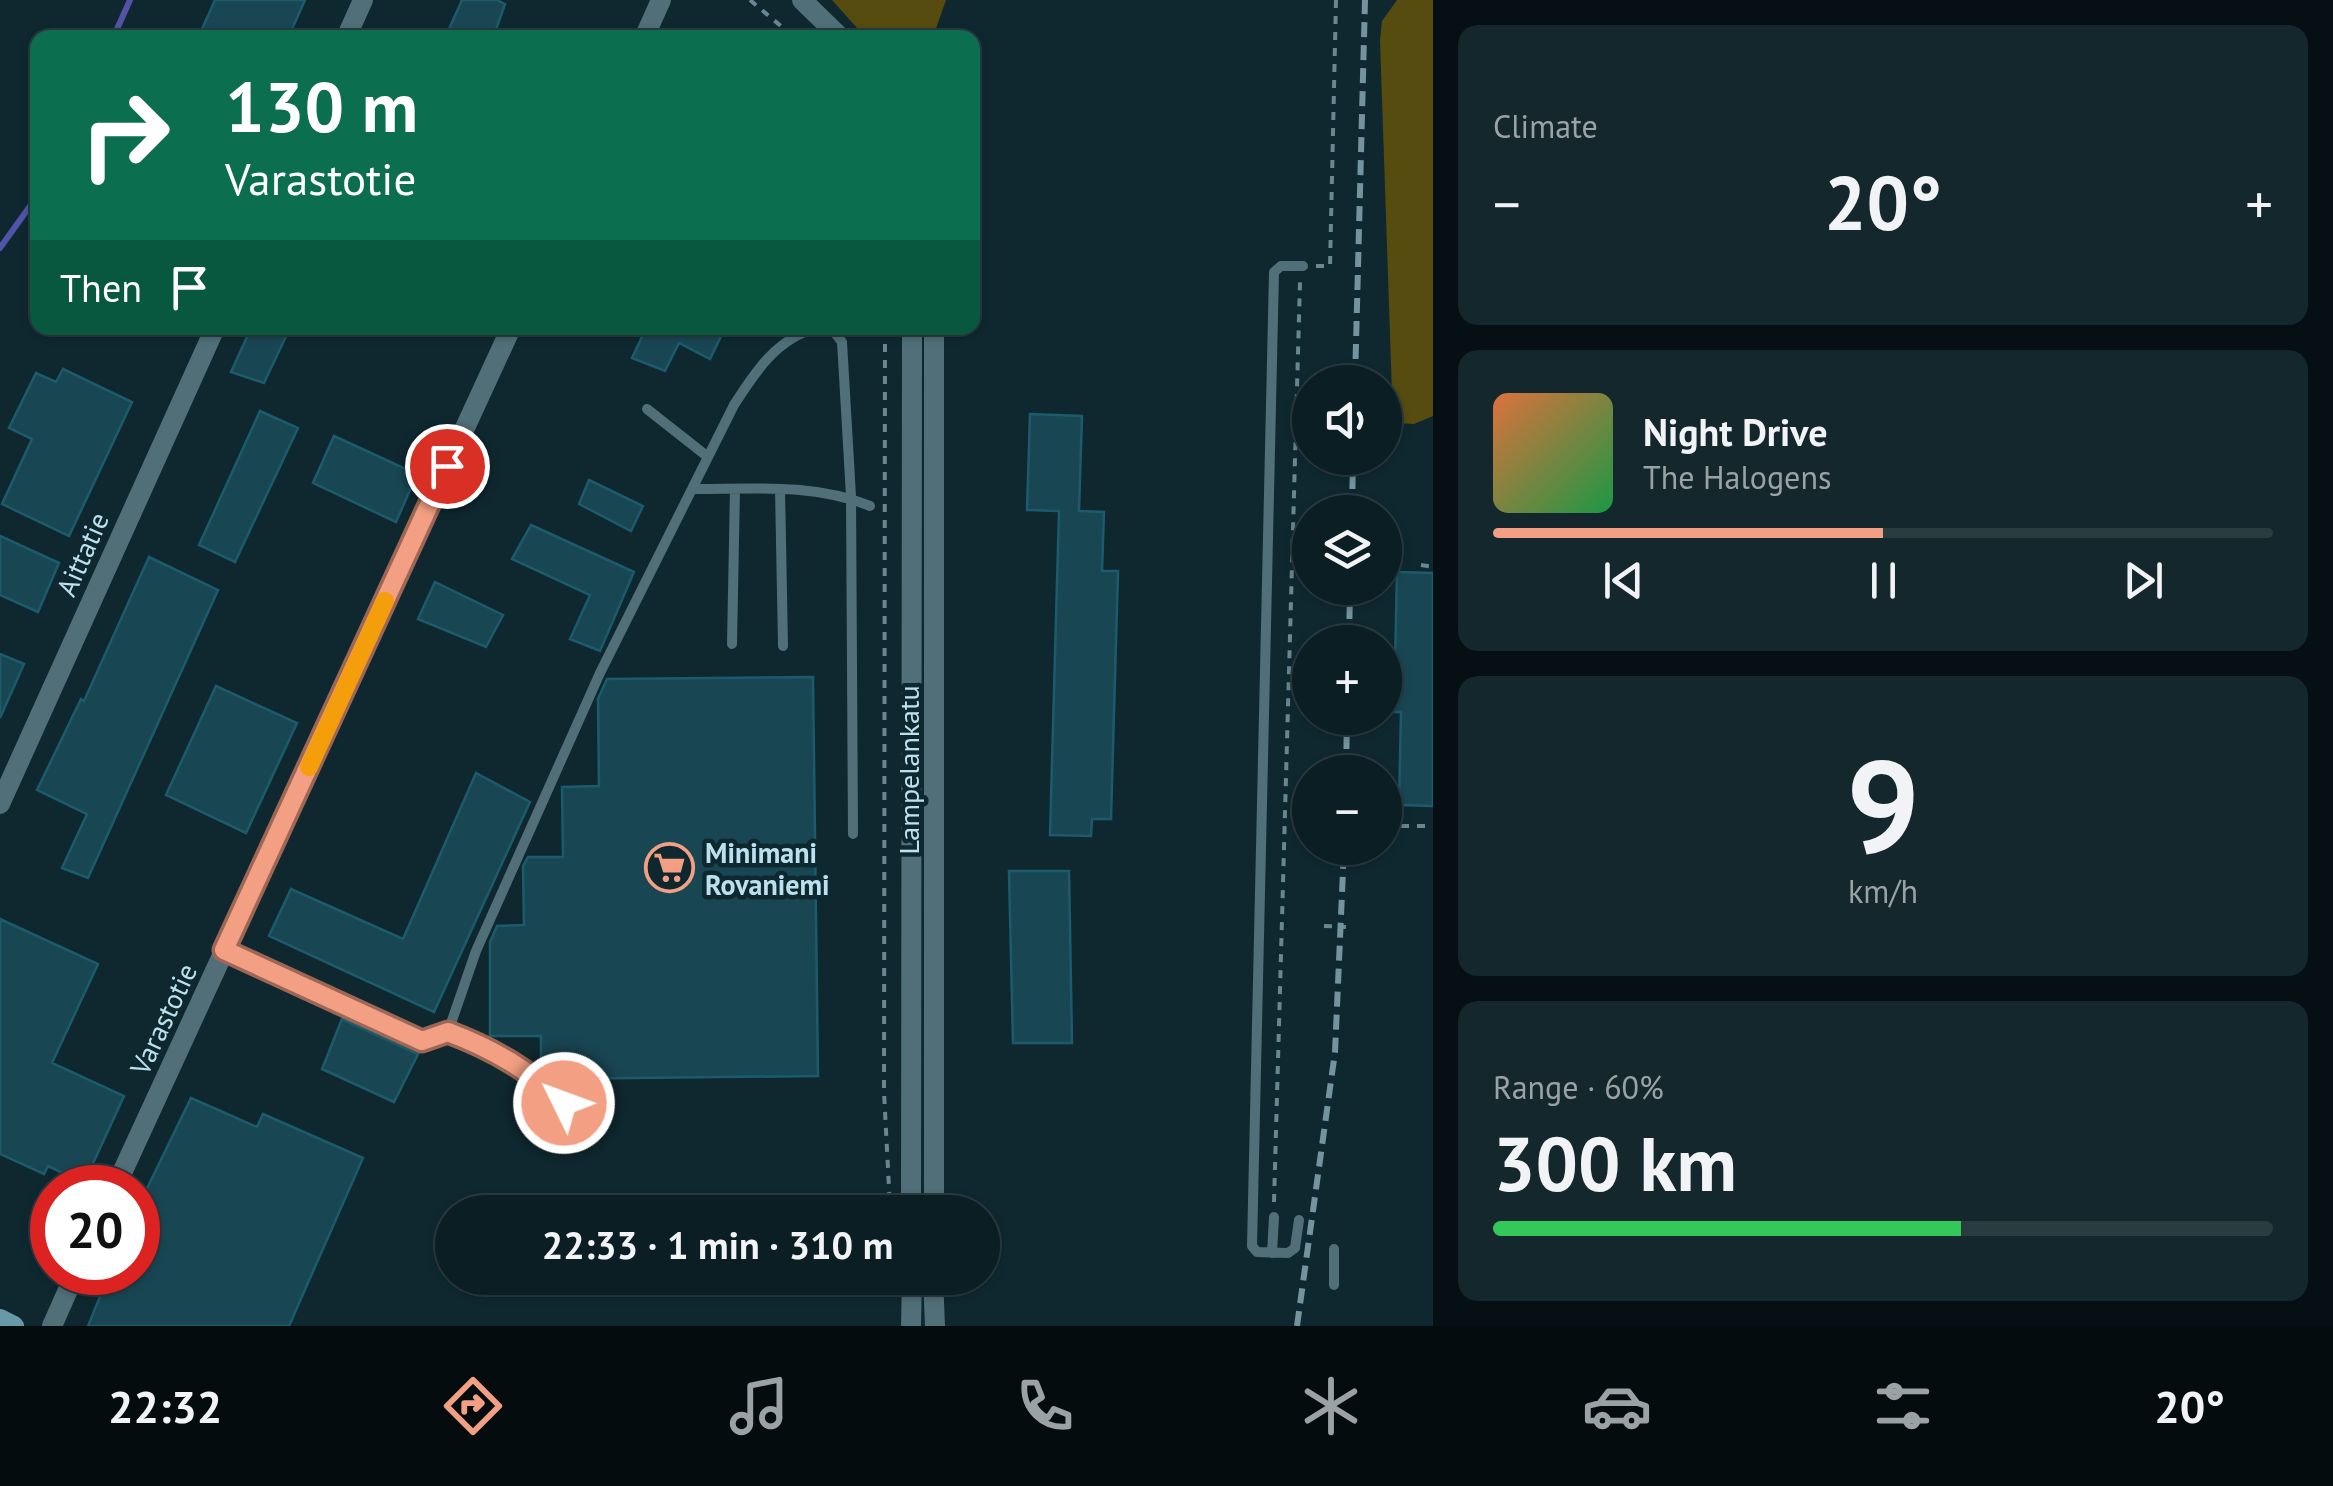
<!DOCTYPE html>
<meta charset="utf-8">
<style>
body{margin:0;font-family:"PT Sans",sans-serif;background:#14272c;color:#f1f3f6;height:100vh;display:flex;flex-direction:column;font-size:38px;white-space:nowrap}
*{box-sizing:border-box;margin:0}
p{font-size:32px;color:#9aa2a6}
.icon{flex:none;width:55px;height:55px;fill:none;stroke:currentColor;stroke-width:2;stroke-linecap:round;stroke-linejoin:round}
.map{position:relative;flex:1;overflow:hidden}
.side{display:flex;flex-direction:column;gap:25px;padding:25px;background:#061014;width:900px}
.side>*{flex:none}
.guide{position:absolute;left:30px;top:30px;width:950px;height:305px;border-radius:20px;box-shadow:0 2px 8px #0004,0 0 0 2px #2b3c41;background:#0b6e4f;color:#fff;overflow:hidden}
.fabs{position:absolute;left:1292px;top:365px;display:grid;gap:20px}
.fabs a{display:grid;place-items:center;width:110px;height:110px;border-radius:50%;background:#0b1e24;box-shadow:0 2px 8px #0004,0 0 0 2px #2b3c41;font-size:50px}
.speed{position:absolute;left:30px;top:1165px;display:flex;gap:20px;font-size:50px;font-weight:700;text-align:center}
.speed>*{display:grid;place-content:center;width:130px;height:130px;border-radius:50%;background:#0b1e24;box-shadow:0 2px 8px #0004,0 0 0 2px #2b3c41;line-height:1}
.speed .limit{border:15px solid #d22;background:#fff;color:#111}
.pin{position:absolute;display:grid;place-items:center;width:85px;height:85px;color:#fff;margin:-42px;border:5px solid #fff;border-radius:50%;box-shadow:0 2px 10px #0007}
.me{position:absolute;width:110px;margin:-55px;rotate:312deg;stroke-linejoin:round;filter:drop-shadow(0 0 8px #0008)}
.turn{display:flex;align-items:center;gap:35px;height:210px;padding:0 30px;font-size:45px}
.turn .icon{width:130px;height:130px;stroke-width:2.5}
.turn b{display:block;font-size:70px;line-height:85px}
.then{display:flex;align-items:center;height:95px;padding:0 30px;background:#0003;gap:20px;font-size:38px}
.big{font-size:75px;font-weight:600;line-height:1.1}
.side .widget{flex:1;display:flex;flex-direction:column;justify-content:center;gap:15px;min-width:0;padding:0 35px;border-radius:20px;background:#14272c}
.side .dial{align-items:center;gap:0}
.dial b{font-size:130px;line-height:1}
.song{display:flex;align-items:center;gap:30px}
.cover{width:120px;height:120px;border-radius:15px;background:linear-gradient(135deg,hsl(20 70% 55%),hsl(140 70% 35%))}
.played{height:10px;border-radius:5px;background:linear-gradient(90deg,#f39f83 50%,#2b3c41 50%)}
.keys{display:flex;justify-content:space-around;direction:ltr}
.heat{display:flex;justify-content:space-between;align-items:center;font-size:55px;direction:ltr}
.charge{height:15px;border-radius:8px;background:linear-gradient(90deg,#34c759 60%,#2b3c41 0)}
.trip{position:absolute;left:435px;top:1195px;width:565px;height:100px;border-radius:50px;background:#0b1e24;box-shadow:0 2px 8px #0004,0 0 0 2px #2b3c41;font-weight:600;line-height:100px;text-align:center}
.menu{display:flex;height:160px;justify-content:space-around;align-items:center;background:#040c0e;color:#9aa2a6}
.menu .icon{width:70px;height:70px}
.menu .current{color:#f39f83}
.menu b{font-size:45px;color:#f1f3f6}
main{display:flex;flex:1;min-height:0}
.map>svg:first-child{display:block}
.green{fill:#564c0f}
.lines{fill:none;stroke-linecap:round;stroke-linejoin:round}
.stream{stroke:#5153a8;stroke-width:6}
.building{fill:#194653;stroke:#1c5b6c;stroke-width:2.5}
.path{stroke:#688791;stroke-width:4;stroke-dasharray:8 8;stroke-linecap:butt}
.lane{stroke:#506f79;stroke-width:10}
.street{stroke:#506f79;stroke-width:20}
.secondary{stroke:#6799a9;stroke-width:20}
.rail{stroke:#73939e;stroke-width:6;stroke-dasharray:15 8;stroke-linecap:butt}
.route-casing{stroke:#9e6755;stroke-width:25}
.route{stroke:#f39f83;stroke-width:18}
.slow{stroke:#f59e0b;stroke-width:18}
.labels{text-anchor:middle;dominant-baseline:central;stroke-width:9;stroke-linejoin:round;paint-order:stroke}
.street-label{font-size:28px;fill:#bce1ee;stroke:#0f2830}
.poi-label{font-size:28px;font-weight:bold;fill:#bce1ee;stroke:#0f2830;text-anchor:start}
</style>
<main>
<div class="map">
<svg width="1433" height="1326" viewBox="0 0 1433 1326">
<rect width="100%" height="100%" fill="#0f2830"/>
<!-- green -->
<path class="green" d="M832 0H946L933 37 866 38Z
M1397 0H1433V416L1414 424 1393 423 1380 40 1382 21Z"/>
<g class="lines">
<!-- stream -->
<path class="stream" d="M113 38 130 0
M0 248 38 195"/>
</g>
<!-- building -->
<path class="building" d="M215 0H305L288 38H198Z
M462 0H497L505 4 493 38 477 34 475 38H445Z
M251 328H290L264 383 231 372Z
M646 328H725L710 359 679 343 665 371 632 358Z
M63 369 132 402 69 536 2 504 32 439 9 428 36 373 56 382Z
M260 411 298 428 235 562 199 545Z
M1030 414 1082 416 1079 511 1104 512 1102 571H1118L1111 819H1092L1091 836 1050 835 1059 511 1027 510Z
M334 436 417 474 396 522 313 483Z
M589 480 643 506 631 531 579 504Z
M531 525 634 572 600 651 570 639 590 595 512 559Z
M0 536 59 563 38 612 0 595Z
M149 557 218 590 88 878 62 868 87 814 37 790 81 699 84 701Z
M1397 572 1433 573V806L1399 805 1401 712H1394Z
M435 582 503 615 486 647 418 619Z
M0 654 24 664 0 718Z
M813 677 818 1076 550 1079 541 1072V1036H490V942L497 926 524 925 523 866 528 857H563L562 787 599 786 598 699 607 679Z
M216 686 297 723 246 833 166 795Z
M476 773 530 802 434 1012 269 936 291 889 403 939Z
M1009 871H1069L1072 1043H1013Z
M0 919 98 964 52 1063 124 1096 84 1183 48 1166 44 1174 0 1154Z
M342 1019 418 1054 394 1102 322 1069Z
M191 1098 257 1127 263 1114 363 1158 289 1326H88L110 1272H138V1207Z"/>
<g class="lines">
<!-- path -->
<path class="path" d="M750 0 795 38
M1316 266H1330L1336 0
M885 328 884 1092 890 1207
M1421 565 1433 567
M1385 826H1433
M1324 926 1346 927
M1274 1202 1300 282"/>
<!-- lane -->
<path class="lane" d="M831 328 842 342 851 496 853 834
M647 409 708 457
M692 489C752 489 813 483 870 506
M780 489 783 646
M732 644 735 489
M225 951 422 1041 448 1032C493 1049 529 1070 564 1103
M448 1032 476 951 600 673 734 405C755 372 777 338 817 328
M1299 1220 1295 1248 1288 1253 1257 1252 1252 1246 1274 272 1281 266H1303
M1334 1249V1285
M1272 1253 1274 1217"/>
<!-- street -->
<path class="street" d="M802 0 841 38
M346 38 363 0
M644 38 661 0
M934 328V1212
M0 804 215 328
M115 1188 511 328
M911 1212 912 328
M933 1278 935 1326
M52 1326 76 1272
M911 1326 912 1278"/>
<!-- secondary -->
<path class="secondary" d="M0 1319 14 1326"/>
<!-- rail -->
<path class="rail" d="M1355 382 1365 0
M1352 512 1353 458
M1349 642 1350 588
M1346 772 1347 718
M1297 1326 1335 1052 1344 848"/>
</g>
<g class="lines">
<defs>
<path id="route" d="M447 466 224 950 422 1041 448 1032C493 1049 529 1070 564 1103"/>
</defs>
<!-- route casing -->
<use href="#route" class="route-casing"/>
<!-- route -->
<use href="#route" class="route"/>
<!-- slow -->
<path class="slow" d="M309 767 385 601"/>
</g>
<!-- icons -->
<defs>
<symbol id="supermarket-ring" viewBox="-11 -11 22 22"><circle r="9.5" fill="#0f2830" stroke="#f39f83" stroke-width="1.5"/><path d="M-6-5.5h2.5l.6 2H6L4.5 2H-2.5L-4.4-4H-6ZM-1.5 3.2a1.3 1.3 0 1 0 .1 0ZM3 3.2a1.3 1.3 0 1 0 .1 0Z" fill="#f39f83"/></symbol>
</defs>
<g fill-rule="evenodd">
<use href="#supermarket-ring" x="642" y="840" width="55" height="55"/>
</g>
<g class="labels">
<!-- street labels -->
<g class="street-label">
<text transform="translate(82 554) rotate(-66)">Aittatie</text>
<text transform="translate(908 770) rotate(-90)">Lampelankatu</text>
<text transform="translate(163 1019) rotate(-65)">Varastotie</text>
</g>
<!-- poi labels -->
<g class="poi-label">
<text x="705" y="852">Minimani<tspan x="705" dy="32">Rovaniemi</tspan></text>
</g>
</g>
</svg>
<div class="fabs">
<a><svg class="icon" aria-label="sound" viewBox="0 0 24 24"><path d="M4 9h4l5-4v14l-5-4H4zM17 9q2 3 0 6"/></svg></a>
<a><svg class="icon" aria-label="layers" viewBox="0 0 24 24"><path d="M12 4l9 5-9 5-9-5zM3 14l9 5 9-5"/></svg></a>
<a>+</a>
<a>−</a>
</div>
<div class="speed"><div class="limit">20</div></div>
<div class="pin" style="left:447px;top:466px;background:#d93025"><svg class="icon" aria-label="arrive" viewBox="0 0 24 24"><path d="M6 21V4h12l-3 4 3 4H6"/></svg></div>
<svg class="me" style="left:564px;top:1103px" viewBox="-20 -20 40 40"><circle r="17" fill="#f39f83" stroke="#fff" stroke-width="3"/><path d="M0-11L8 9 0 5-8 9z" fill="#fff"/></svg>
<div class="trip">22:33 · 1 min · 310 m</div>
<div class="guide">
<div class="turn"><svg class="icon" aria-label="right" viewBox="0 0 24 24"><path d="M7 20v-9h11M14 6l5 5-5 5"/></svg><div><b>130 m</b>Varastotie</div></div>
<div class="then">Then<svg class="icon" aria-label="arrive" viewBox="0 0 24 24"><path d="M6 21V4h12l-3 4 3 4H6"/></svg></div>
</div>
</div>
<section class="side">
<div class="widget"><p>Climate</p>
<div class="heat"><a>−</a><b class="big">20°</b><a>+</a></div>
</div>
<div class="widget">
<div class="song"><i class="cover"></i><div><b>Night Drive</b><p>The Halogens</p></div></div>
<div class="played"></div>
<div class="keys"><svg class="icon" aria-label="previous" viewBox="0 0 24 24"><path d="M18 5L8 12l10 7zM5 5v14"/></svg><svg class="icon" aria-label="pause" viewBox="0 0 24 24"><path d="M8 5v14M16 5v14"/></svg><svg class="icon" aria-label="next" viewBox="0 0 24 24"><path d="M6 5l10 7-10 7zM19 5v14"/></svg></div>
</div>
<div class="widget dial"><b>9</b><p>km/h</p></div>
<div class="widget"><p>Range · 60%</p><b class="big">300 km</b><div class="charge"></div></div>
</section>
</main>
<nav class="menu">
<b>22:32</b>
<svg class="icon current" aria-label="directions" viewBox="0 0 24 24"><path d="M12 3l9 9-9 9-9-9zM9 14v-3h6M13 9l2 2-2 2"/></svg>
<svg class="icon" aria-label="music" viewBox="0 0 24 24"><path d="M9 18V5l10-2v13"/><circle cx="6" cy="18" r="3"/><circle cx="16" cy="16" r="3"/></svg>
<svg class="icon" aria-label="phone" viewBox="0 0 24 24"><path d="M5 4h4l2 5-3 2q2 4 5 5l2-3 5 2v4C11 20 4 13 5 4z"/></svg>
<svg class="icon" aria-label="climate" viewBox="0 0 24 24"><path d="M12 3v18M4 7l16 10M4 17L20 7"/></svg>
<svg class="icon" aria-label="car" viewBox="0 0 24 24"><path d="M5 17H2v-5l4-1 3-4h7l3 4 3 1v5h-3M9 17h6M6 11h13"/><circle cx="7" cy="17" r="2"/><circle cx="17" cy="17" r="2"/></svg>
<svg class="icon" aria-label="filters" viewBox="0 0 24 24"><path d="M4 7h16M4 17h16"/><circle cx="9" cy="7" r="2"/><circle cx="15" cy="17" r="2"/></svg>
<b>20°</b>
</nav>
